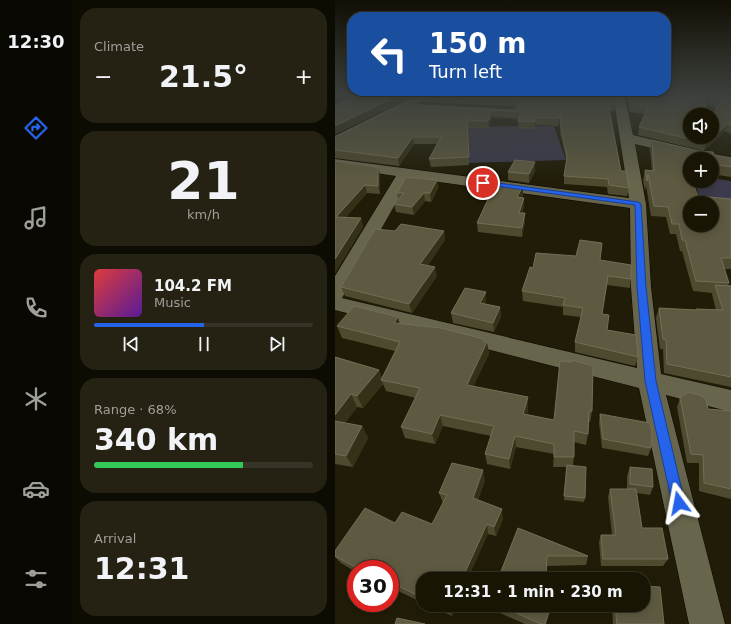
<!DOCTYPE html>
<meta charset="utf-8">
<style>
body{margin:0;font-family:"DejaVu Sans",sans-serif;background:#252213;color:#f1f3f6;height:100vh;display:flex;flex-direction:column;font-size:15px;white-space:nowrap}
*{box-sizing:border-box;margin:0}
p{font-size:13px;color:#9f9f9a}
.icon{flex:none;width:22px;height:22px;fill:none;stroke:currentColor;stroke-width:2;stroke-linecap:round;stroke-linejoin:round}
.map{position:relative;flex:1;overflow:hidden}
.panel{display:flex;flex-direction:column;gap:8px;padding:8px;background:#0d0c03;width:263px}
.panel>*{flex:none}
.banner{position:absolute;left:12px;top:12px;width:324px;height:84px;border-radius:16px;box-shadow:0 2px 10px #0003,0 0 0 1px #363427;background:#1a4fa0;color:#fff;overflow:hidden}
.fabs{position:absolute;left:348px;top:108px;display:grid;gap:8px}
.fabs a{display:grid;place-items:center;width:36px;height:36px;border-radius:50%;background:#181505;box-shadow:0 2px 10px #0003,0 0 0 1px #363427;font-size:20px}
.speed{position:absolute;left:12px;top:560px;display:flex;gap:8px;font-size:20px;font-weight:700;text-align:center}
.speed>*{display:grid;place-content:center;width:52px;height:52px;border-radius:50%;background:#181505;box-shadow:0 2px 10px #0003,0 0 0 1px #363427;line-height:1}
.speed .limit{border:6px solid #d22;background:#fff;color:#111}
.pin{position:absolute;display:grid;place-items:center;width:34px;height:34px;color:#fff;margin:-17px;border:2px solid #fff;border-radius:50%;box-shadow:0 1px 4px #0007}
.me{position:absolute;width:44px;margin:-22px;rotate:347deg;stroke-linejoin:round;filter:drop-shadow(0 0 3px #0008)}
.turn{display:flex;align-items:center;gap:14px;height:84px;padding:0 16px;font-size:18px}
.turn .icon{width:52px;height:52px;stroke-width:2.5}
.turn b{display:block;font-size:28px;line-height:34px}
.big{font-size:30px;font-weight:700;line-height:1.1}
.panel .widget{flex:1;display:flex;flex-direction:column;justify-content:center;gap:6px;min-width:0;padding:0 14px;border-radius:16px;background:#252213}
.panel .dial{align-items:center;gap:0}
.dial b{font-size:52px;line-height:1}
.song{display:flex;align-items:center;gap:12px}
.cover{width:48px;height:48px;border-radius:6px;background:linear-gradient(135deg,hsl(0 70% 55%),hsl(270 70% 35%))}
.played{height:4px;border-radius:2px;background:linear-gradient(90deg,#2563eb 50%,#363427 50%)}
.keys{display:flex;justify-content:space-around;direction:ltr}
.heat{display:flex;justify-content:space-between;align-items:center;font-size:22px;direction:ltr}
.charge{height:6px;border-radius:3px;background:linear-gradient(90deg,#34c759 68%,#363427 0)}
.trip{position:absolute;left:81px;top:572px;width:234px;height:40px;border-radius:16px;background:#181505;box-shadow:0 2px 10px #0003,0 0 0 1px #363427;font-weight:700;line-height:40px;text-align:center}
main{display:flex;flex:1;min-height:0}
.dock{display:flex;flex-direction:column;width:72px;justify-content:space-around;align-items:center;background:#0a0802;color:#9f9f9a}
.dock .icon{width:28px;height:28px}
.dock .selected{color:#2563eb}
.dock b{font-size:18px;color:#f1f3f6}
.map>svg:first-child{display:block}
.green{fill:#3c3a4c}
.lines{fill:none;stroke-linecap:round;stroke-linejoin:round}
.minor-casing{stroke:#0a0700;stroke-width:1}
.minor{fill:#68654d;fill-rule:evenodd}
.wall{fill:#4e4a30}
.shaded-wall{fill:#353118}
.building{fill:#5e5a41;stroke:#726e58;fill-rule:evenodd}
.route{fill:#2563eb;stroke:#184099}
</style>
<main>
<nav class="dock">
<b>12:30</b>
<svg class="icon selected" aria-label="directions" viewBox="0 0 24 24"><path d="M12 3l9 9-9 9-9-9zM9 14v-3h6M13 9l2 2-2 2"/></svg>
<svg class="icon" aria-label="music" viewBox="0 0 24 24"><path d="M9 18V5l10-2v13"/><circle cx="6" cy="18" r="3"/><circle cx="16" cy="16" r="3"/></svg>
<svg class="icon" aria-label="phone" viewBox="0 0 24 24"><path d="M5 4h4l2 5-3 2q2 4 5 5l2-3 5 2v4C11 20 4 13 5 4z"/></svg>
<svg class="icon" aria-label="climate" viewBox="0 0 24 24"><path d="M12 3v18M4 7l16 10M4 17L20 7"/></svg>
<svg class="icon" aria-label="car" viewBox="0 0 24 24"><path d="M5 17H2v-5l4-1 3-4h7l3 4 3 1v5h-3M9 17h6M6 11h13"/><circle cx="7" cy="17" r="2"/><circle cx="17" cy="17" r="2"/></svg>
<svg class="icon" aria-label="filters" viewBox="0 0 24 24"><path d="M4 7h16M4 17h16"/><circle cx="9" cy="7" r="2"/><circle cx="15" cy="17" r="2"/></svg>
</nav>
<section class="panel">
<div class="widget"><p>Climate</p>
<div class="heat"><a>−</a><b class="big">21.5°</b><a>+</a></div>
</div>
<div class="widget dial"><b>21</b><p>km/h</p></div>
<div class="widget">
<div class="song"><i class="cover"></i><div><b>104.2 FM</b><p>Music</p></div></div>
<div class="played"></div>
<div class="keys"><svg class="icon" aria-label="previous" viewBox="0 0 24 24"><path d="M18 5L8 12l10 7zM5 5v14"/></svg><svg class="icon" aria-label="pause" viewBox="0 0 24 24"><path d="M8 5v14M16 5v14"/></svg><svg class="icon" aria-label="next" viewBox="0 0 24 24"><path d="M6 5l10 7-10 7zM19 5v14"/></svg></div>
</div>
<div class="widget"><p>Range · 68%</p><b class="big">340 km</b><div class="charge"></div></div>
<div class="widget"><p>Arrival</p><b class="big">12:31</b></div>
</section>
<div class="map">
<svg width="396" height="624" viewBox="0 0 396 624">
<rect width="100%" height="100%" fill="#201c07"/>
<!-- green -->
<path class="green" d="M364 94H395L388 111 364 101Z
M219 126 231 160 128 163 130 146 82 143 95 127Z
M321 178 377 181V178L396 181V207L377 203H366L360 182Z"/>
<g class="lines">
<defs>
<path id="minor" d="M84 94H98L96 96 0 145V136Z
M278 94H289L298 135 396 159V167L377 163V159H362L300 144 311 204 316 287 326 374 396 390V412L331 395 390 624H354L304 388 0 310V276L61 176 0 167V159L294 198ZM75 178 295 208 296 287 302 368 7 298Z"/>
</defs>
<!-- minor casing -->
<use href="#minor" class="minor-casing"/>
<!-- minor -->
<use href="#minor" class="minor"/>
</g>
<!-- wall -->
<path class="wall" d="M8 94H82L0 134V105L15 97 9 96Z
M290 94H368L377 137 396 94V134L390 131 369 151 303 135 304 127 310 114 295 112Z
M87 95 280 104 279 111H275L286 171 294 188 292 196 273 194 272 187 229 184V176L232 162 225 133V122L223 126 201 125 200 129H184L183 121 184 119 157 117 154 128H132L134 165 96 167 94 159 102 144H79L64 166 0 158V137L69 104 177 110 182 108H181L177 106 88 102Z
M317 140 396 158V177L377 174V159H355V181L363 196 396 199V269H389L394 283 393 285H396V387L329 373 328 349H325L321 318 324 308 360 310 361 309 381 310 377 294V293L358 291 347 251H345L341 234H335L331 217 316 216 311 185 310 191 308 180 310 170 317 171 315 149Z
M0 161 43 167 45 175V194L32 193 11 217 26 218 28 227 0 273Z
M200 171 194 183 173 180V172Z
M102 180 103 188 96 202 90 201 79 215 61 212 59 204 63 199 62 193Z
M188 195 186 198 189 207 187 213 190 222 187 237 143 232 142 223Z
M60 231H109L110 240 93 265 102 276 77 313 10 296 6 287Z
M265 260 296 279 295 288 272 285 267 314 272 330 303 357 300 366 240 352V342L246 317 228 315V307L188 301 187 291 198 268Z
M151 292V301L150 304 165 307 166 317 159 332 118 323 116 313Z
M65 324 152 342 154 354 138 386 193 397V409L192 414 219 420 225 361 257 411 255 422H254L253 434 251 445 239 442V457L238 465 250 498 249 502 229 500 231 467H218L219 454 181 447 175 469 152 464 150 454 156 436 108 426 100 444 70 438 66 427 81 398 51 391 48 384 28 408 22 407 10 423 27 426 33 438 18 467 0 464V357L44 370 47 378 60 351 7 338 2 326Z
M345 398 373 409 396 411V499L364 491V463H352L342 407Z
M265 414 316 448 313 456 267 448 264 423Z
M295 467 318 487 315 495 302 493 307 528 333 559 328 566H266L264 542 266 535H277L273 497 275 489H292V476Z
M150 480 143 500 168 519 161 536 153 534 88 579V603L55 587V569H21V572L6 563 0 557V551L60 523 97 524 108 503 104 493Z
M183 528 253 556 251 565 212 566 211 576 224 577V579H163Z
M93 605H122L117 616Z
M155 605H217L211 624H190L156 609Z
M277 605H308L329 624H278Z"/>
<!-- shaded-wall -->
<path class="shaded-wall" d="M66 94H82L0 134V126Z
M157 110V117L154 128 153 121Z
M225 115V122L223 126 224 118Z
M201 118V125L200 129V122Z
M393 124 390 131 369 151 371 143Z
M78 137 79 144 64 166 63 158Z
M200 162V171L194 183V174Z
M43 167 45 175V194L43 186Z
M102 180 103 188 96 202 95 193Z
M30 185 32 193 4 225 1 217Z
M188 186V195L182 206V197Z
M89 193 90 201 79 215 77 207Z
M189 198V207L184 222V213Z
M190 213V222L187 237V228Z
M26 218 28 227 0 273V259Z
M109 231 110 240 87 273 85 264Z
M100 267 102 276 77 313 74 304Z
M151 292V301L146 312 145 303Z
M165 307 166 317 159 332 158 323Z
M63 317 66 329 59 323Z
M149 339 150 347 152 342 154 354 134 396 132 385Z
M44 370 48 380H46L48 384 28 408 22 396Z
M16 394 22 407 3 433 0 428V415Z
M193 397V409L189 424 188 414Z
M105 415 108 426 100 444 97 434Z
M27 426 33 438 18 467 11 456Z
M180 436 181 447 175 469 174 459Z
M148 470 150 480 140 508 138 498Z
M167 509 168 519 161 536 159 527Z
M152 524 153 534 133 579H127Z
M115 605H122L117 616 113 610Z
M216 605H217L211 624H210Z"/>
<!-- building -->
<path class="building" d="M21 94H66L0 126V105Z
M89 94H279L280 104H273L286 171H291L294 188 274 185 273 179 229 176 232 157 226 125 225 115 224 118H201L200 122 183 121 186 112 157 110 153 121 132 120 134 157 94 159 106 137H78L63 158 0 150V137L69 104 177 110 182 109 184 104 181 100 177 99 87 95Z
M293 94H368L373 115H355V137H377V115L391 94H396V125L393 124 371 143 304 127 313 107 296 105Z
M317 140 364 151 378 152 379 155 396 158V167L377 164V159H355V181H357L363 196 396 199V258H386L394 283 361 281 350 240H347L344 224H337L333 207 319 206 313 174 312 181 310 170 319 171ZM355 203H377V225H355Z
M180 160 200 162 194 174 173 172Z
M0 161 43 167V186L30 185 1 217 26 218 0 259Z
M71 177 102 180 95 193H89L77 207 59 204 69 193H62Z
M160 184 188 186 182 197 189 198 184 213H190L187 228 142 223Z
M66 224 109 231 85 264 100 267 74 304 6 287 40 229 60 231Z
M245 240 267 243 265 260 296 265V279L273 276 267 314 274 315 272 330 301 335 303 357 240 342 248 308 228 305 230 298 187 291 195 267 198 268 201 253 241 256Z
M380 285 396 286V377L332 364 331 340 328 339 324 308 361 310V309L388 310Z
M130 288 151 292 145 303 165 307 158 323 116 313Z
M19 306 63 317 59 323 106 328 149 339 148 341 152 342 132 385 193 397 188 414 219 420 225 361 236 362V360L258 366 257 411H254L253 434 239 431V457H219V444L180 436 174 459 150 454 159 426 105 415 97 434 66 427 85 388 46 380 65 342 2 326Z
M0 357 44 370 22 396 16 394 0 415Z
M353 392 364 395 371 399 373 409 396 411V489L369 483 368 455 356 454 345 398Z
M265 414 315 423 317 432 316 448 268 439Z
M0 421 27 426 11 456 0 454Z
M117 463 148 470 138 498 167 509 159 527 152 524 127 579H88V598L55 582V569H24L0 556V551L30 508 60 523 67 512 97 524 112 495 104 493Z
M232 465 251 467 250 498 229 496Z
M295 467 317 469 318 487 295 484Z
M275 489H301L307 528H327L333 559H268L266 535H281Z
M183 528 253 556H212L211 576 224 577V579H163Z
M308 586 325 587 329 624H282L280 605H308Z
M104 605H115L113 610Z
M163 605H216L210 624H206Z
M62 618 90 624H60Z"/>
<!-- sky -->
<linearGradient id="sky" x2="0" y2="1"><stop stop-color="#120f04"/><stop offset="0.52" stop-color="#3c403c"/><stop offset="1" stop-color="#3c403c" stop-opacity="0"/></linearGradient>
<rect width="396" height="181" fill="url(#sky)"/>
<!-- route -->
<path class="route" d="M148 181 303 202 306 204 311 287 321 381 350 503 348 507 344 509 339 507 337 503 310 381 302 287 300 205 146 184 145 183Z"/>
</svg>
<div class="fabs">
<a><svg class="icon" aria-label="sound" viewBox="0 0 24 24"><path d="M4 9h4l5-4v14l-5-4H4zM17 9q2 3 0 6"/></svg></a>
<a>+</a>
<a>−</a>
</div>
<div class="speed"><div class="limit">30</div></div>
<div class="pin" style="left:148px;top:183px;background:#d93025"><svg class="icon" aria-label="arrive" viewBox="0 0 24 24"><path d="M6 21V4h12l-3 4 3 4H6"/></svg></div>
<svg class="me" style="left:344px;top:503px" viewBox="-20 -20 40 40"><path d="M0-17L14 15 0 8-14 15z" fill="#2563eb" stroke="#fff" stroke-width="4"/></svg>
<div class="trip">12:31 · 1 min · 230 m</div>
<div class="banner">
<div class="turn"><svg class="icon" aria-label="left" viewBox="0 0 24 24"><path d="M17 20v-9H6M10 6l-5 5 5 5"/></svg><div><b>150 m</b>Turn left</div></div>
</div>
</div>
</main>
